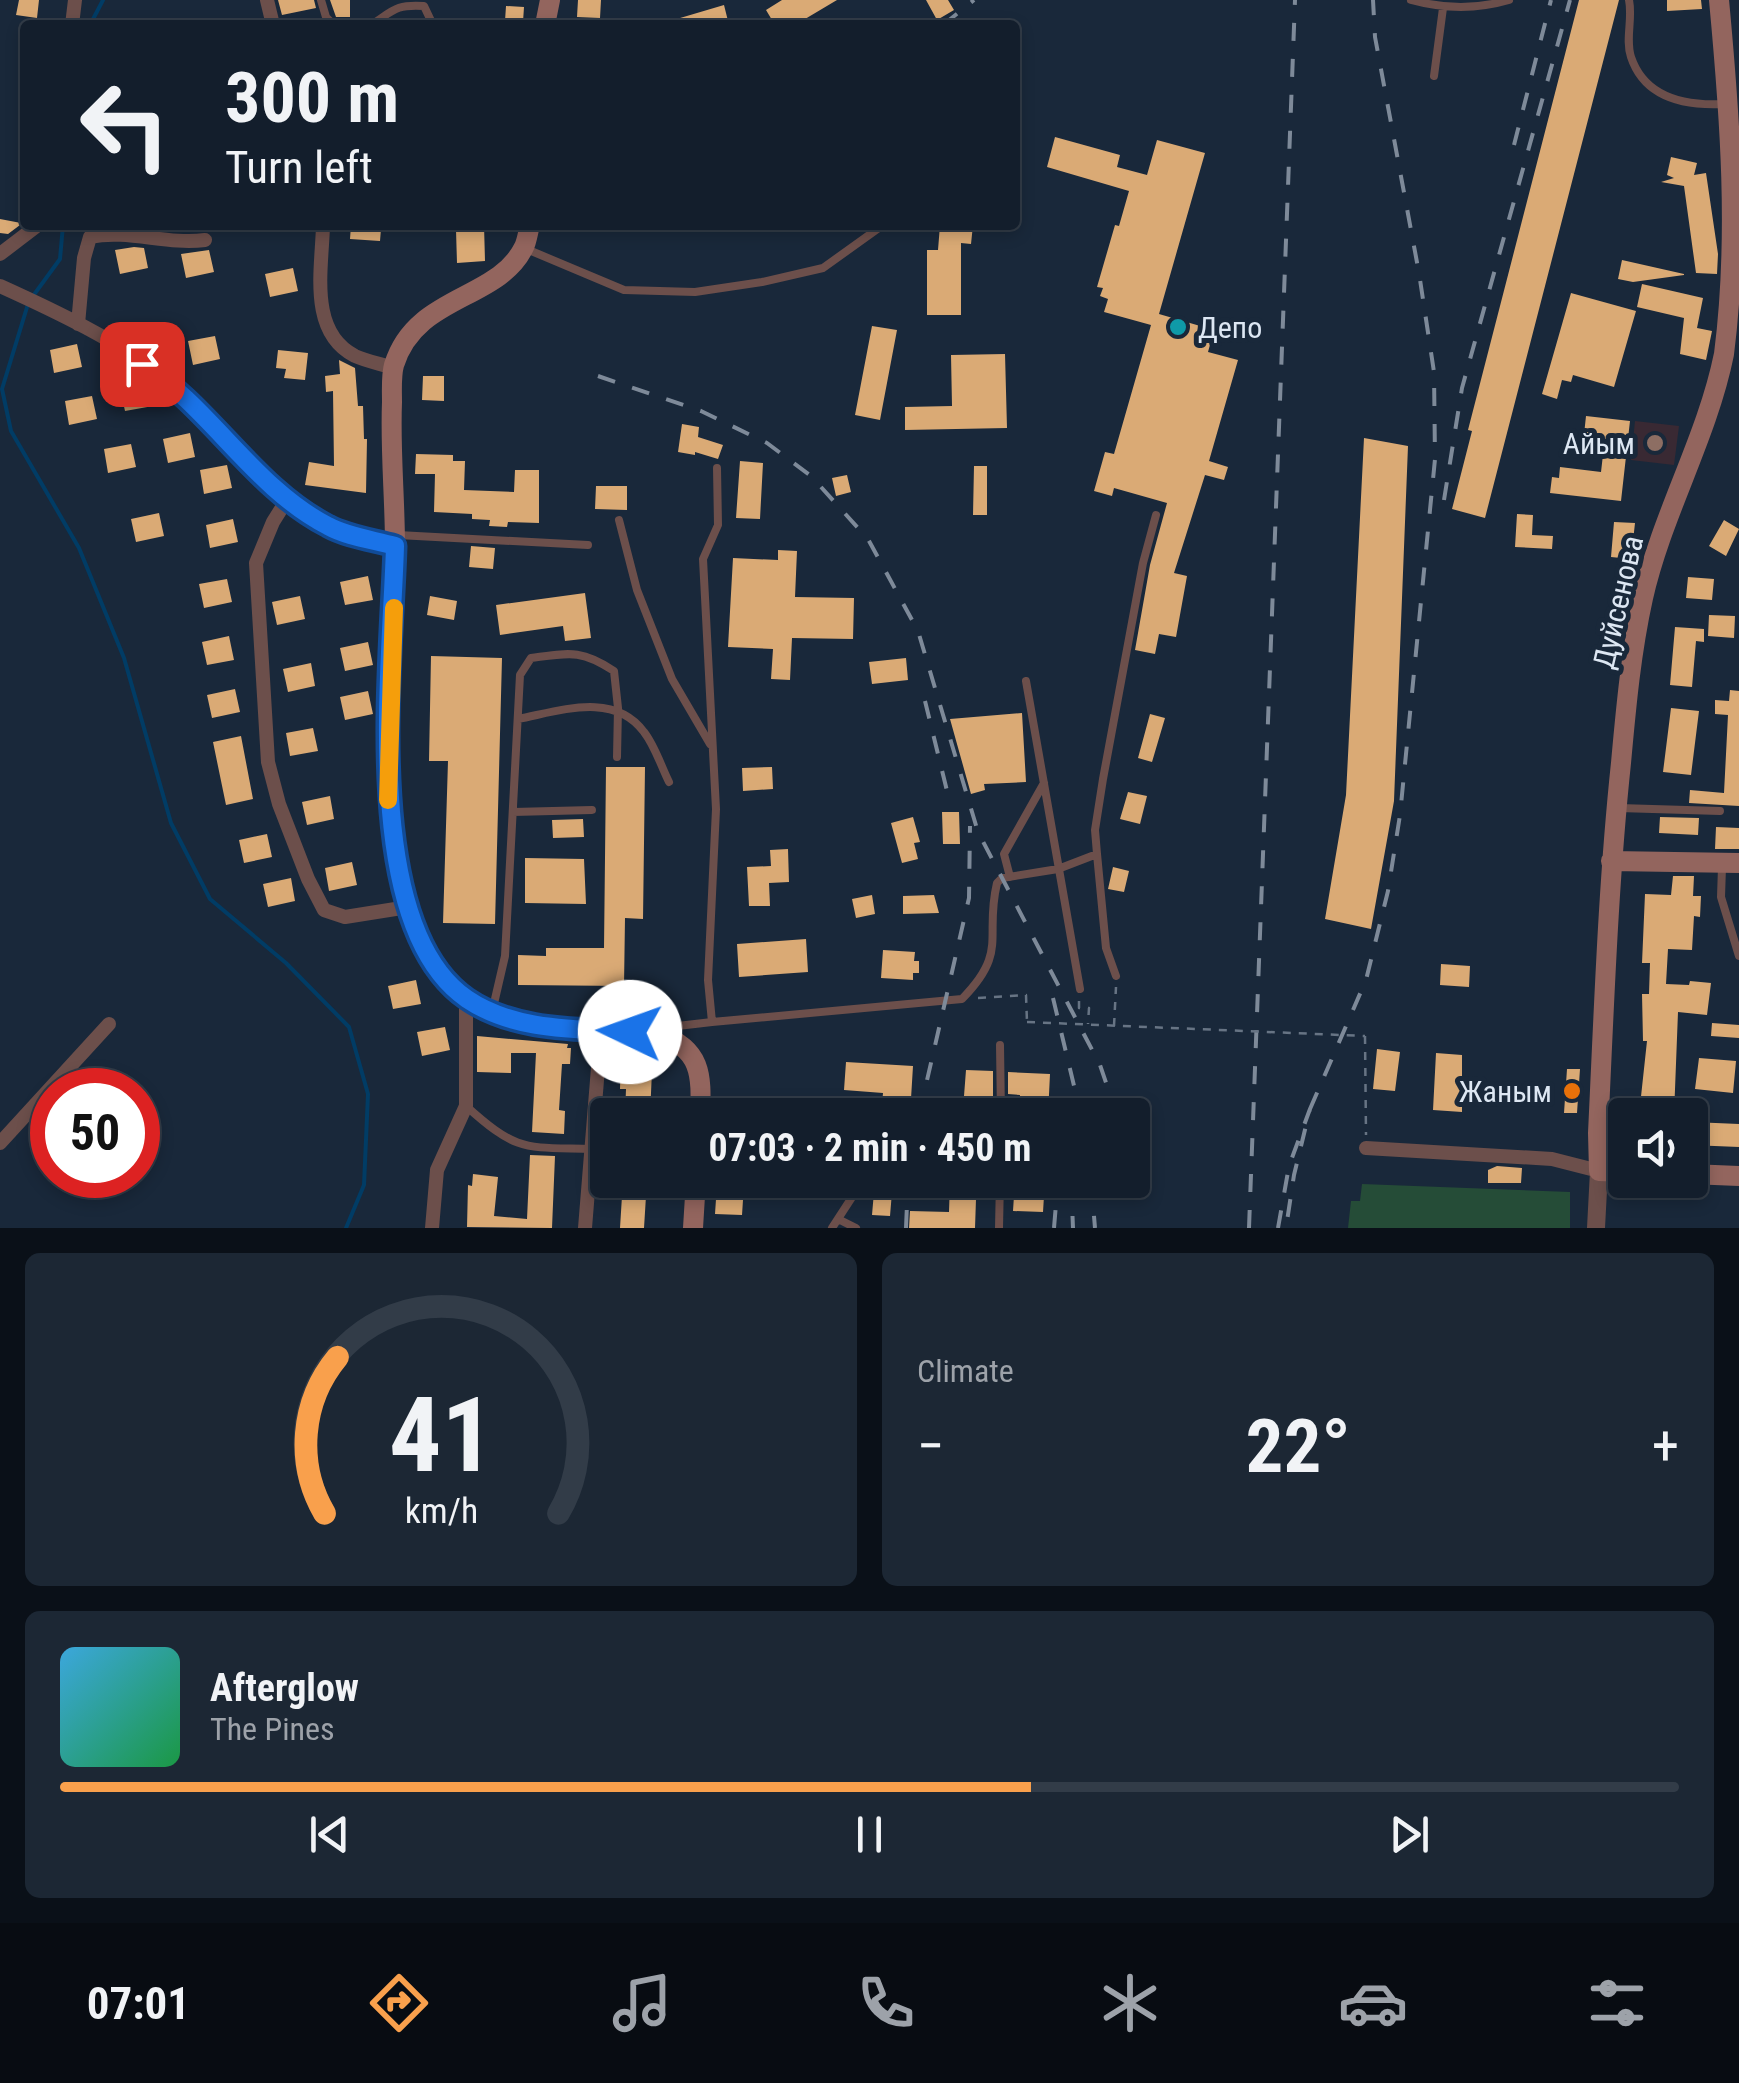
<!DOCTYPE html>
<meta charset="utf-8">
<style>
body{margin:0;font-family:"Roboto Condensed",sans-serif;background:#1c2734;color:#f1f3f6;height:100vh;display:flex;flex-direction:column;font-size:38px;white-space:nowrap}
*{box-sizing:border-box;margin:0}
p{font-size:32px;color:#9da2a9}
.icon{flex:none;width:55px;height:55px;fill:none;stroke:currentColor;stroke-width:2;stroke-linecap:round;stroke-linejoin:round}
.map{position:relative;height:1228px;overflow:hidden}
.panel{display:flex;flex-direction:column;gap:25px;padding:25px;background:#0a1018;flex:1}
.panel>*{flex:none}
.banner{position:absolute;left:20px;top:20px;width:1000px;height:210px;border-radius:10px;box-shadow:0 5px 15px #0003,0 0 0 2px #323c48;background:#131e2c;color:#f1f3f6;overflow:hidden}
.buttons{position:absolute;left:1608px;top:1098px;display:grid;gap:20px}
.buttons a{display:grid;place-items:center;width:100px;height:100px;border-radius:10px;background:#131e2c;box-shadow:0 5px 15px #0003,0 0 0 2px #323c48;font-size:50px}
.speed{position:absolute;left:30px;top:1068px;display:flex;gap:20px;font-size:50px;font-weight:700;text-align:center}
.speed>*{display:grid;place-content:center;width:130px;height:130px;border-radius:50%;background:#131e2c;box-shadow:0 5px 15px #0003,0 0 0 2px #323c48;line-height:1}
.speed .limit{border:15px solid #d22;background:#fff;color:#111}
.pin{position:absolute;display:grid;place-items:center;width:85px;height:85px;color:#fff;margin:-42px;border-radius:20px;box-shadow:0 5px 15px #0006}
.me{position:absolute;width:110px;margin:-55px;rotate:273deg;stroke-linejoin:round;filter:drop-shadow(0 0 8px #0008)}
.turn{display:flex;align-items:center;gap:35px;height:210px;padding:0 40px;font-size:45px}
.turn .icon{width:130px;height:130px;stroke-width:2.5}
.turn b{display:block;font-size:70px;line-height:85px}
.big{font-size:75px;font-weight:700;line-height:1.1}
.panel .card{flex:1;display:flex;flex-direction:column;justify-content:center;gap:15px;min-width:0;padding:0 35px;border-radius:15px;background:#1c2734}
.panel .dial{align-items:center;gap:0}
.dial svg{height:260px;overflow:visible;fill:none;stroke:#323c48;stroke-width:7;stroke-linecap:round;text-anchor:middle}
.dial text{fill:#f1f3f6;stroke:none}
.song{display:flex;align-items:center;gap:30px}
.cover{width:120px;height:120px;border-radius:15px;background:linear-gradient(135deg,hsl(200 70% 55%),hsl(140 70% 35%))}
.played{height:10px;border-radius:5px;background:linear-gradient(90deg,#f9a04c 60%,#323c48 60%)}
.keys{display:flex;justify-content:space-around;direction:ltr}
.heat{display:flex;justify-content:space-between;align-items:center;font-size:55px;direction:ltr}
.panel .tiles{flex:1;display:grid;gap:25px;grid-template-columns:1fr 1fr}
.card:last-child{grid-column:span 2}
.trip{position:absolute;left:590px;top:1098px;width:560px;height:100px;border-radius:10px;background:#131e2c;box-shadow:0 5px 15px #0003,0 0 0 2px #323c48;font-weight:700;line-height:100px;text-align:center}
.tabs{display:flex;height:160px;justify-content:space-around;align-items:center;background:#080c12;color:#9da2a9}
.tabs .icon{width:70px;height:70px}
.tabs .current{color:#f9a04c}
.tabs b{font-size:45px;color:#f1f3f6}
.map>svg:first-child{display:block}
.education{fill:#392933}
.green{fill:#254c37}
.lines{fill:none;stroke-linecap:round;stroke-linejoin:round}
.stream{stroke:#013c65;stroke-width:4}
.building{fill:#daaa75}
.path{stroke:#677484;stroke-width:2.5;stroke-dasharray:8 8;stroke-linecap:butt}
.service{stroke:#6c4f4b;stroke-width:8}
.minor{stroke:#6c4f4b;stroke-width:14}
.tertiary{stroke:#6c4f4b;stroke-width:18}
.secondary{stroke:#93655e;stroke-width:20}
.rail{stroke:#7e8a99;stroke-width:4;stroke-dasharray:18 18;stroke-linecap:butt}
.path-bridge{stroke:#677484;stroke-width:2.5;stroke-dasharray:8 8;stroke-linecap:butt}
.route-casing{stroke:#114b97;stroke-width:25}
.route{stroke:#1a73e8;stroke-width:18}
.slow{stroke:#f59e0b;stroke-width:18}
.culture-dot{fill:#0f9aa8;stroke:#19283a;stroke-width:4}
.education-dot{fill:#8d6e63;stroke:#19283a;stroke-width:4}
.food-dot{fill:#e8710a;stroke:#19283a;stroke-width:4}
.labels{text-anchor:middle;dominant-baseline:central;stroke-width:10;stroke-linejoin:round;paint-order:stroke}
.poi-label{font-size:30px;fill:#dde7f3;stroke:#19283a;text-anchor:end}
.street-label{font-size:30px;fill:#dde7f3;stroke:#19283a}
</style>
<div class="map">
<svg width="1739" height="1228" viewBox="0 0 1739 1228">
<rect width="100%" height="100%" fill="#19283a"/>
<!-- education -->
<path class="education" d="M1635 421 1679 426 1674 465 1631 460Z"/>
<!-- green -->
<path class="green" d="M1362 1184 1570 1192V1228H1348L1351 1201H1360Z"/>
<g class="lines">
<!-- stream -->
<path class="stream" d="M90 25 103 0
M33 296 60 259 63 225
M28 304 2 389 11 431 79 548 124 658 171 823 210 899 286 963 349 1027 368 1094 364 1185 346 1228"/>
</g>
<!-- building -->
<path class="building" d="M19 0H39L37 18 16 15Z
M278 0H314L316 8 282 15Z
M330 0H350V17H336Z
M578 0H601L600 18 577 17Z
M782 0H837L795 25H775L766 10Z
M926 0H948L954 10 937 20Z
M1579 0H1619L1485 518 1452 509 1472 431 1468 430Z
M1667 0H1701L1702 9 1667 11Z
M724 5 729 25H670V21Z
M506 6 524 7 523 22 505 21Z
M1055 137 1120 155 1117 167 1147 175 1157 140 1205 153 1159 314 1214 330 1208 352 1238 360 1209 461 1228 467 1224 480 1205 475 1174 573 1187 576 1176 637 1159 634 1155 654 1135 650 1150 565 1167 503 1114 488 1112 496 1094 491 1105 452 1114 454 1151 325 1104 312 1108 299 1100 296 1103 288 1097 287 1115 225 1119 226 1129 191 1047 167Z
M1671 157 1697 163 1694 175 1706 173 1718 254 1717 274 1696 273 1684 186 1661 182 1674 178 1667 175Z
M0 219 21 223 20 225 8 234 0 233Z
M351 225H374V229H381L380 241 350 239Z
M464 225H484L485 261 457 263 456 230 464 229Z
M940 225H973L971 244 961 243V315H927V250H938Z
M134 247 144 248 148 268 120 274 115 250Z
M209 250 214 272 186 278 181 254Z
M1622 260 1684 274V275L1633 282 1618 279Z
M293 268 298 291 270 297 265 274Z
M1642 284 1703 298 1697 328 1712 331 1706 360 1680 354 1684 318 1637 307Z
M1571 293 1636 311 1614 387 1573 375 1571 382 1562 380 1557 399 1542 394Z
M164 324 169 347 146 352 140 347 136 329Z
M872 326 897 330 880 420 855 415Z
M215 336 220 359 193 365 188 341Z
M77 344 82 367 54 373 50 350Z
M278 350 308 353 305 380 284 378 286 369 276 368Z
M1005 354 1007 428 905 430V407L952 406 951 355Z
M339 360 355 368 358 406H363L364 439H367L366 493 305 485 309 462 334 466 333 391 326 392 325 376 340 374Z
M423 376H444V401L422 400Z
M148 382 153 406 125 411 120 388Z
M92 396 97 419 69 425 65 401Z
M1586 416 1630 421 1621 501 1550 493 1552 477 1559 478 1560 467 1601 472 1604 446 1583 444Z
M682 424 699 427 698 437 723 445 718 459 695 452V455L678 452Z
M190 433 195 457 168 463 163 439Z
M1364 438 1408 446 1394 801 1371 929 1325 919 1346 795Z
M131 444 136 467 108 473 104 449Z
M416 454 453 455V461H465L464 490 514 492 515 470H539V523L508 522 507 527 489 526 490 520 472 519V514L434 512 435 474H415Z
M740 461 763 463 760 519 736 518Z
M227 465 232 488 204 494 200 470Z
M974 466H987V515H973Z
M847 475 851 492 836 496 832 478Z
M596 486H627V510L595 509Z
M159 513 164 536 136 542 131 519Z
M1517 514 1533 515 1532 535 1553 536 1552 549 1515 547Z
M233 519 238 542 210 548 206 525Z
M1724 520 1739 529 1726 556 1709 546Z
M1614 522 1635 523 1631 559 1611 557Z
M471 546 495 548 493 569 469 567Z
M778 550 797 551 795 597 854 598 853 639 792 638 790 680 771 679 773 649 728 647 733 558 778 560Z
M368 576 373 600 345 605 340 582Z
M1688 577 1714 579 1712 600 1686 598Z
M227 579 232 602 204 608 199 584Z
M585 593 591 638 565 641 563 626 500 635 496 605Z
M300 596 305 619 277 625 272 602Z
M430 596 457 601 454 620 427 615Z
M1709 615 1735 616 1734 638 1708 636Z
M1675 627 1704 629V642L1696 641 1692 687 1670 685Z
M229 636 234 660 207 665 202 642Z
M368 642 373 665 345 671 340 648Z
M431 656 502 658 495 924 443 923 448 761H429Z
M906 658 908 680 872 684 869 662Z
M311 663 315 686 288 692 283 669Z
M235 689 240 712 212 718 207 695Z
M1730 690 1739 691V806L1689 803 1690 790 1724 793 1728 715 1715 714V700L1729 701Z
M368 691 373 714 345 720 340 697Z
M1671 708 1699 711 1691 775 1663 772Z
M1022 713 1026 782 984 784 985 790 971 794 950 719Z
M1150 714 1165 718 1152 762 1138 758Z
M313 728 318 751 290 756 286 733Z
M241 736 253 799 226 805 213 742Z
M606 767H645L643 919 625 918 624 986 518 985V955L546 956V948H604Z
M772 767 773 789 743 791 742 768Z
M1128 792 1147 796 1140 824 1120 819Z
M330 796 334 819 307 825 302 802Z
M942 812H959L960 844H943Z
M913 817 920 842 914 843 918 859 902 863 891 823Z
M1660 817 1699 818 1698 835 1659 833Z
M583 819 584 837 553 838 552 820Z
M1716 827 1739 828V849H1715Z
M267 834 272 857 244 863 239 840Z
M788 849 789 882 769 883 770 906H749L747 867 771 866 770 850Z
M525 858 584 859 586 904 525 903Z
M352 862 357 885 329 891 325 868Z
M1113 867 1129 871 1124 892 1108 889Z
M1673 876H1694L1693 896H1701L1700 917 1694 916 1692 950 1668 949 1666 984 1689 985 1690 981 1711 983 1707 1015 1678 1012 1674 1115H1639L1647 1041H1643L1642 994H1649L1650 963H1642L1645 894 1671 895Z
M291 878 295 901 268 907 263 884Z
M872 895 875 914 856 918 852 899Z
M934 895 939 913 903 914V896Z
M806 939 808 972 739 977 737 944Z
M883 950 915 952 914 961H919V973H913V980L881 978Z
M1441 964 1470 966 1469 987 1440 985Z
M416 980 421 1004 393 1009 388 986Z
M1712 1023 1739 1025V1038L1711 1036Z
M445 1027 450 1050 422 1056 417 1032Z
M477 1036 568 1044 567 1048H571L570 1064H562L559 1110 565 1111 564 1134 532 1132 536 1053H511V1073L477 1072Z
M641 1049H653L650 1115H625L626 1089H620L621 1053H641Z
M1377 1049 1400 1052 1395 1091 1373 1089Z
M1436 1053 1462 1055V1112L1433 1110Z
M1699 1058 1736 1061 1733 1093 1695 1089Z
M846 1062 913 1066 910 1115H881L883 1093 844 1090Z
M1567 1069H1580L1577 1113H1564Z
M966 1070 993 1071V1097L964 1096Z
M1008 1072 1050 1074 1048 1115H1018L1020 1095 1008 1094Z
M1692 1122 1739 1124V1147L1690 1145Z
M530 1155 555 1156 552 1228 467 1227 468 1185 472 1186 473 1174 498 1177 494 1216 527 1219Z
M1497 1166 1522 1168 1521 1183H1488V1170Z
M623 1180H647L644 1228H620Z
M875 1180H893L890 1216 872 1215Z
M950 1180H992L991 1200 976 1199 975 1228H909L910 1211 949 1212Z
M1015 1180H1045L1043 1212 1013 1211Z
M717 1184 744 1185 742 1215 715 1214Z"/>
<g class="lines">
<!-- path -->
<path class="path" d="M978 998 1026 995 1027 1022
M1079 1001V1008H1089L1088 1024
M1114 1026 1116 987
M1365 1036 1366 1135"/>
<!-- service -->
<path class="service" d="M321 0 326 17 334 25H355
M1411 0C1444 9 1475 10 1509 0
M1629 0C1633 19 1625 39 1631 57 1645 99 1686 106 1724 104
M371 25C393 11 395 4 424 6L433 25
M1434 76 1443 8
M524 248 624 290 695 292 762 282 823 268 883 225
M619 520 637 590 672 679 710 744
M398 535 588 545
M1026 681 1080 989
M518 719C560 711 614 691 644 732 655 746 661 766 669 782
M1619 808 1720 811
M513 812 592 810
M1097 854 1106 948 1116 976
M1722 867 1721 897 1739 956
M1010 877 1004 854 1044 783
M492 1012 505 956 520 675 531 658C569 653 581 649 614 671L618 708 617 757
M712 1022 962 999C1009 951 984 938 997 883L1002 878 1058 869 1097 854 1095 830 1103 779 1143 563 1156 515
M663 1031 669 1027 712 1022 708 980 716 809 703 559 718 525 717 468
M1000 1045 1001 1115
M466 1106C518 1153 525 1147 592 1149
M865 1115V1109
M838 1219 856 1228
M832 1228 858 1188 859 1180
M999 1228 1000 1180"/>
<!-- minor -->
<path class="minor" d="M267 0 273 25
M72 25 75 0
M323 225C322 269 308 332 355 356 366 361 381 364 393 368
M0 254 38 225
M0 286C53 310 121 342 166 379 218 422 267 497 329 527 349 537 374 540 395 546
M78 324 84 258 90 237C128 229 166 245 205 240
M288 498 273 522 256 563 268 762 279 804 308 879 324 910 345 917 408 907
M0 1143 109 1024
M1366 1148 1552 1159 1599 1171
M432 1228 437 1170 466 1106V999
M585 1228 601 1031"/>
<!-- tertiary -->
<path class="tertiary" d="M1596 1228 1599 1171"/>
<!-- secondary -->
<path class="secondary" d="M545 25 550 0
M530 225C528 232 527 241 524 247 498 301 416 294 394 365 391 376 392 390 392 402 390 450 395 498 395 546 394 676 355 900 462 995 508 1036 600 1031 659 1034 701 1049 702 1074 700 1115
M1611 861 1739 863
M1625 1172 1599 1171 1598 1133C1604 1009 1608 886 1621 763 1626 708 1631 652 1643 598 1662 514 1707 438 1724 354 1739 237 1730 117 1719 0
M1690 1174 1739 1176
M693 1228 696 1180"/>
<!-- rail -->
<path class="rail" d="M943 25 974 0
M1514 145 1551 0
M598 376 701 411 767 443 811 476 868 539 918 631 978 832 1100 1065 1117 1115
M1444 500 1462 388 1570 0
M925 701 950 803
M1053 998 1081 1115
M1310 1109 1366 980 1388 891 1400 815 1435 459 1434 372 1419 273 1375 37 1373 0
M919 1115 969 898 970 826
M1071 1180 1073 1228
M1091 1180 1095 1228
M906 1228 908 1180
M1054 1228 1058 1180
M1249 1228 1295 0
M1278 1228 1289 1166 1310 1109 1294 1175 1286 1228"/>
<!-- path-bridge -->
<path class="path-bridge" d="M1027 1022 1365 1036"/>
</g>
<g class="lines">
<defs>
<path id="route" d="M142 364C211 408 254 488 328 526 348 537 374 540 395 546 392 662 359 925 467 999 514 1031 576 1029 630 1032"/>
</defs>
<!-- route casing -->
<use href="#route" class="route-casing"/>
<!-- route -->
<use href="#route" class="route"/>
<!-- slow -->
<path class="slow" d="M388 800 394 608"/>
</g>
<!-- markers -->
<circle class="culture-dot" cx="1178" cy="327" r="10"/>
<circle class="education-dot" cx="1655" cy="443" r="10"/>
<circle class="food-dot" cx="1572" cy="1091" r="10"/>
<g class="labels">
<!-- poi labels -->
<g class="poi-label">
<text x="1198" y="327" text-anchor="start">Депо</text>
<text x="1635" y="443">Айым</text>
<text x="1552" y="1091">Жаным</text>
</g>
<!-- street labels -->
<g class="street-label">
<text transform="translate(1618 602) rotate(-77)">Дуйсенова</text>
</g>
</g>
</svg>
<div class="buttons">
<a><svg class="icon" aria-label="sound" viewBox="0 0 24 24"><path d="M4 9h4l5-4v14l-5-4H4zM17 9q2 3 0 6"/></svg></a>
</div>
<div class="speed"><div class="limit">50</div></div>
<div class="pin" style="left:142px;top:364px;background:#d93025"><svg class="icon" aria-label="arrive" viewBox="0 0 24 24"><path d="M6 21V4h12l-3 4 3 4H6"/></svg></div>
<svg class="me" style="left:630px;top:1032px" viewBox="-20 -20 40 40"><circle r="19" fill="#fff"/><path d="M0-13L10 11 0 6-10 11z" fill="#1a73e8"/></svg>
<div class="trip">07:03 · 2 min · 450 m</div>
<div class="banner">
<div class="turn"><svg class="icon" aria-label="left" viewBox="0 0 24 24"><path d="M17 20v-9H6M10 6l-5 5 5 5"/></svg><div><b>300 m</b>Turn left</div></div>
</div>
</div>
<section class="panel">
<div class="tiles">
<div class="card dial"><svg viewBox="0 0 100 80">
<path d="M14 69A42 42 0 1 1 86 69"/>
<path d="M14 69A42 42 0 0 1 18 21" stroke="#f9a04c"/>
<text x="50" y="56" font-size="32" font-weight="700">41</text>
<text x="50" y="72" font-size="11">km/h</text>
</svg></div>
<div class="card"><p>Climate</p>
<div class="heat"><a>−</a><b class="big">22°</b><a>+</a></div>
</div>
<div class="card">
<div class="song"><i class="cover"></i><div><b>Afterglow</b><p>The Pines</p></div></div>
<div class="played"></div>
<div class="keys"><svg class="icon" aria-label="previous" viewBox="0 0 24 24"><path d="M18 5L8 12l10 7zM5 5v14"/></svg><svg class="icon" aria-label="pause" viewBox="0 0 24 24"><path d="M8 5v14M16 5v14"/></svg><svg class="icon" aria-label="next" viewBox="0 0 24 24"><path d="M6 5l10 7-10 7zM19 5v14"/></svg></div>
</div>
</div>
</section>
<nav class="tabs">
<b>07:01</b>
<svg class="icon current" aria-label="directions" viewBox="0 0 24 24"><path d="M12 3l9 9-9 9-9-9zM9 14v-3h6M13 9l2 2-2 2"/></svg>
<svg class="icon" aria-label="music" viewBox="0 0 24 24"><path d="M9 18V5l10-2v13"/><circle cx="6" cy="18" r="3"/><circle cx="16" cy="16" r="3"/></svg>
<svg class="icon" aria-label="phone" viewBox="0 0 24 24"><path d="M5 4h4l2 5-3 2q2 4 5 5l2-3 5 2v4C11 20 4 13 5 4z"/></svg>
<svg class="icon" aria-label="climate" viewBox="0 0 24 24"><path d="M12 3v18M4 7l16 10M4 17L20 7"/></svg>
<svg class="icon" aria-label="car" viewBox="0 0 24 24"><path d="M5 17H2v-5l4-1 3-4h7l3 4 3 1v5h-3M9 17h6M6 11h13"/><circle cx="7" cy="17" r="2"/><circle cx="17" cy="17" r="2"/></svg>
<svg class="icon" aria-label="filters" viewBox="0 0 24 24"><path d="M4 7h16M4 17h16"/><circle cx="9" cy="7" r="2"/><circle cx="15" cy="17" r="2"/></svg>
</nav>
